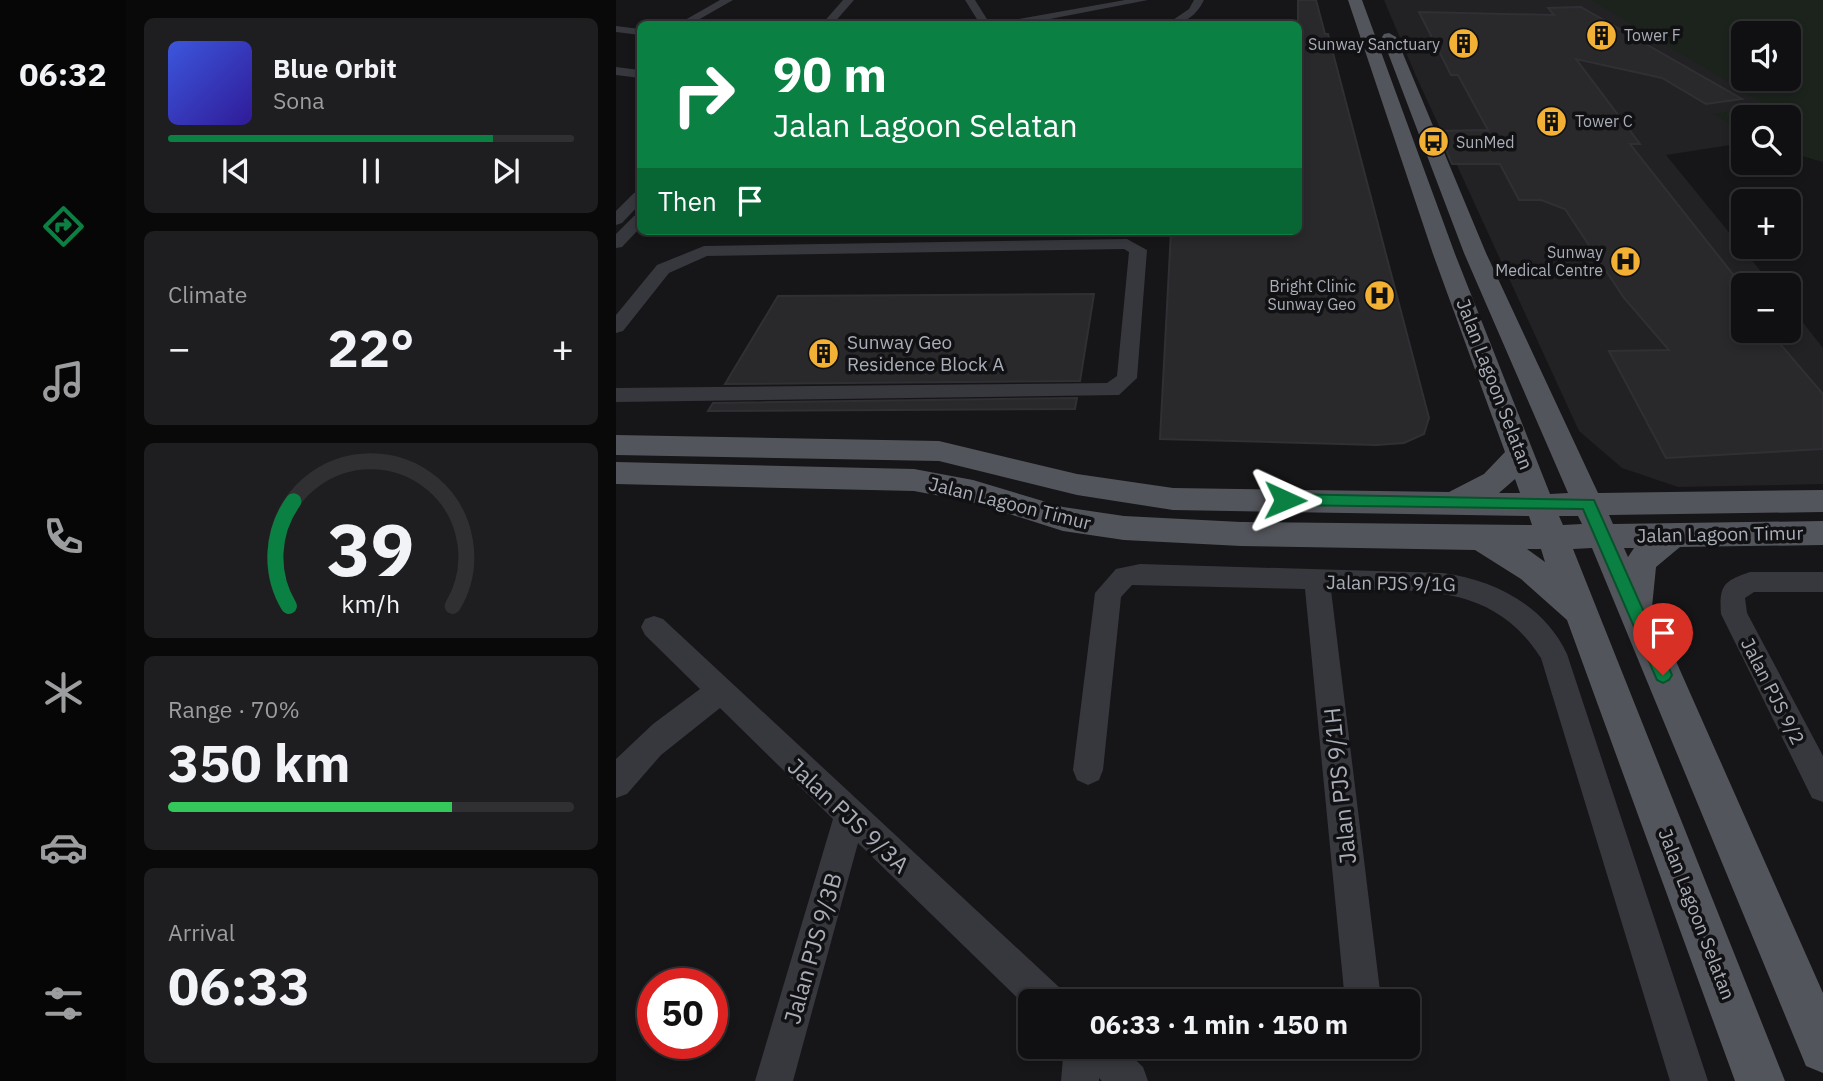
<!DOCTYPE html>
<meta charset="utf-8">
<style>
body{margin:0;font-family:"IBM Plex Sans",sans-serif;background:#1e1e20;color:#f1f3f6;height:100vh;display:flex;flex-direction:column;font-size:26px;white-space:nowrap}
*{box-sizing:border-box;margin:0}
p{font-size:23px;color:#9c9d9f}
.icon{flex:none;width:38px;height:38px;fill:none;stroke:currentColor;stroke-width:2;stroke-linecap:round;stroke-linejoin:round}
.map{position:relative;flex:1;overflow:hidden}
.drawer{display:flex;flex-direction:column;gap:18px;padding:18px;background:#09090a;width:490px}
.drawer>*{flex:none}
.top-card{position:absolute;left:21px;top:21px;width:665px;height:214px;border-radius:10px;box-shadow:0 4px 10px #0003,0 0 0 2px #303032;background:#0b8043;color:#fff;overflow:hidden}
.fabs{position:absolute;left:1115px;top:21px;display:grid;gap:14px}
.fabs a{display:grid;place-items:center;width:70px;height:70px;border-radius:10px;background:#101012;box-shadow:0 4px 10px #0003,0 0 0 2px #303032;font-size:35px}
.speed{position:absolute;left:21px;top:968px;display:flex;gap:14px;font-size:35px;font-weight:700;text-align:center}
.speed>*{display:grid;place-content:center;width:91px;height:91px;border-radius:50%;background:#101012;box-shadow:0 4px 10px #0003,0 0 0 2px #303032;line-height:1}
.speed .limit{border:10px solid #d22;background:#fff;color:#111}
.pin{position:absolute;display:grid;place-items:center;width:60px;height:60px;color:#fff;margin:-72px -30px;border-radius:50% 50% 50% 0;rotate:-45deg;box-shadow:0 0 7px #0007}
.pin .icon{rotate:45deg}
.me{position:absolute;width:77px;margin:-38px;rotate:91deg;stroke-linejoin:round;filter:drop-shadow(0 0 5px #0008)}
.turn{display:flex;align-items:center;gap:24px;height:147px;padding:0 21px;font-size:32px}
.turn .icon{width:91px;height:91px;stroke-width:2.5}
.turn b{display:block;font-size:49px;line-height:60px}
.then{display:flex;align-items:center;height:66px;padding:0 21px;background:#0003;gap:14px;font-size:26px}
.big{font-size:52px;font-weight:700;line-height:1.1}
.drawer .tile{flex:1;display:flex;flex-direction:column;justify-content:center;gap:10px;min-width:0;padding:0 24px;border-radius:10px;background:#1e1e20}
.drawer .dial{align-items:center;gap:0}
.dial svg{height:182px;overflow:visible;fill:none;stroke:#303032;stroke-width:7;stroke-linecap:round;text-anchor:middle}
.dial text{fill:#f1f3f6;stroke:none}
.song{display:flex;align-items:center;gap:21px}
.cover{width:84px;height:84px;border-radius:10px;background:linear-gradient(135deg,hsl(230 70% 55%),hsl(250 70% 35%))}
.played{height:7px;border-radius:4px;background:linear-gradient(90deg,#0b8043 80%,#303032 80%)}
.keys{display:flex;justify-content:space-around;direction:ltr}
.heat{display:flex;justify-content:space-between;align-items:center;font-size:38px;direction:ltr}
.charge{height:10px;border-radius:5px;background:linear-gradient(90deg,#34c759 70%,#303032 0)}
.trip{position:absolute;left:402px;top:989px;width:402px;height:70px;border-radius:10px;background:#101012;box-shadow:0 4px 10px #0003,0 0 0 2px #303032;font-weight:700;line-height:70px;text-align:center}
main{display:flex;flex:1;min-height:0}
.menu{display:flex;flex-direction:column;width:126px;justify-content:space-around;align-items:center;background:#060607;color:#9c9d9f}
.menu .icon{width:49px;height:49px}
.menu .on{color:#0b8043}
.menu b{font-size:32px;color:#f1f3f6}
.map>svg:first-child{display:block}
.built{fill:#222225;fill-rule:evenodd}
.green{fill:#1c231d;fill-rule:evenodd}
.building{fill:#29292c;stroke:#303034;stroke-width:2}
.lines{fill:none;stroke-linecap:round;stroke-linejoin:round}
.minor{fill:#37383d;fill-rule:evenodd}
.major{fill:#53555c;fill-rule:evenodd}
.route{fill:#0b8043;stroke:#07532c;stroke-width:2}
.labels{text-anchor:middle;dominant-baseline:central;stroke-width:7;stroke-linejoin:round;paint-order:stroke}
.far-poi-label{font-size:16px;fill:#a8adb8;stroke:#111113;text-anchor:start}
.poi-label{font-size:19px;fill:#a8adb8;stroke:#111113;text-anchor:start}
.street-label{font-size:19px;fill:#a8adb8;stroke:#111113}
.near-street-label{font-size:23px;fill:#a8adb8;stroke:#111113}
</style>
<main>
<nav class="menu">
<b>06:32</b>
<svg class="icon on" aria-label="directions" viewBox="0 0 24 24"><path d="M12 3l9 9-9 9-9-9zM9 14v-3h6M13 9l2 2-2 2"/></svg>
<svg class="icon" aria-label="music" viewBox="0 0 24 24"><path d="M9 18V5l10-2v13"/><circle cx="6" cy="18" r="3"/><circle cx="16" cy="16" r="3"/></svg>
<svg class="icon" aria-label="phone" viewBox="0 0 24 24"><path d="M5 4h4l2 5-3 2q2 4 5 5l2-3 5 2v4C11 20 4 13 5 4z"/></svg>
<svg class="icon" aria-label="climate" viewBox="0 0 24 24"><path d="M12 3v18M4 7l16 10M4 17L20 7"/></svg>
<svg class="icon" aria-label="car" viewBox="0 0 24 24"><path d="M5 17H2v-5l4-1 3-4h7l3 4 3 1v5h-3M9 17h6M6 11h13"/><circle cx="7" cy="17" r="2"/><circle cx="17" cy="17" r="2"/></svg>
<svg class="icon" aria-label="filters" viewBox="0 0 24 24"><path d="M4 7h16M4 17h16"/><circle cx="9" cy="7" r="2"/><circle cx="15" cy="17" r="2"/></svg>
</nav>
<section class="drawer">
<div class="tile">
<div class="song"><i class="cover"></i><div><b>Blue Orbit</b><p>Sona</p></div></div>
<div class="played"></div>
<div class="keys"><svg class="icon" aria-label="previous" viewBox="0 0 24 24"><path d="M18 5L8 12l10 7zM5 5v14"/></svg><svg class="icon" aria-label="pause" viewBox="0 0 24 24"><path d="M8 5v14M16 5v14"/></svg><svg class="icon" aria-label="next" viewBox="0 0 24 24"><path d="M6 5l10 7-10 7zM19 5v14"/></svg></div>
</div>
<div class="tile"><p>Climate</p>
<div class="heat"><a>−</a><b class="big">22°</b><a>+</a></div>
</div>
<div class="tile dial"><svg viewBox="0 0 100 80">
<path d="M14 69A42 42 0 1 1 86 69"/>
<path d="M14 69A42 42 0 0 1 16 23" stroke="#0b8043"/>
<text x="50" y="56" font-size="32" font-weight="700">39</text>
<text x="50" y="72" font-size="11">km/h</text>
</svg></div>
<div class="tile"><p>Range · 70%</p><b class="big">350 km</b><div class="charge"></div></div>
<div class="tile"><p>Arrival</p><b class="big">06:33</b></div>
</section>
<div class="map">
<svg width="1207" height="1081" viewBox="0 0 1207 1081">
<rect width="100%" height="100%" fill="#161618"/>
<!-- built -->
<path class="built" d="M768 0H1207V162L1173 152 1172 117H1127V143L1050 155 1156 285H1127V331H1172L1173 305 1207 348V484L1062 487 1006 468 963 431 800 76ZM1127 33H1172V79H1127Z"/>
<!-- green -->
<path class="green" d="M975 0H1207V162L1173 152 1172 117H1127V132L1097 114 1152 106ZM1127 33H1172V79H1127Z"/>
<!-- building -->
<path class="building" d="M682 0H700L709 34H712L813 418 808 434 788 443 760 445 544 439 555 231H682Z
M965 7 1126 99 1090 104 1046 78 960 59 1024 144H1014L1127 287V331H1153L1207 394V449L1050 458 993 351 1053 350 1008 298 949 209 925 200H903L884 164H836L822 131 872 130 842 75H835L803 12 938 15 932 8Z
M478 294 464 381 109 384 162 296Z
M461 398 459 409 92 411 97 403Z"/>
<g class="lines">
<!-- minor -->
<path class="minor" d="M104 0H117L75 24H62Z
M227 0H238L217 24H206Z
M349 0H359L374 24H364Z
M509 0H532L408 24H386L392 21Z
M578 0H588C580 16 569 24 551 24L573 9Z
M0 26 24 29V35L0 32Z
M0 67 24 70V78L0 75Z
M24 191V204L6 223 0 225V211L18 193Z
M24 214V228L6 247 0 248V234L18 216Z
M511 239 531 250 521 378 503 395 0 402V388L491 383 501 376 513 252 508 249 91 256 53 273 7 331 0 333V315L41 265 88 246Z
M524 564 827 573C878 580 928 605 951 654L1092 1081H1054L925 658C874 578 797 592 715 590L764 991 760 1001H732L728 991 689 589 516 585 505 597 487 770 483 780 472 785 461 780 457 770 479 593 500 569Z
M1134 572H1207V592H1138L1129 598 1131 613 1207 756V802L1196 798 1105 614C1103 586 1107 581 1134 572Z
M38 616 47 619 444 988 449 1001H415V1011L242 843 177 1081H139L217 819 104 708 45 755 11 794 0 798V759L37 724 84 689 29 635 25 627 29 619Z
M448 1046H505L527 1067 532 1081H486L483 1078V1081H445Z"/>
<!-- major -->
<path class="major" d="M732 0H746L839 254 934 494 952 493 848 253 766 37 768 34 773 33 780 37 870 253 982 493 1207 490V512L993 515 997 524 1207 521V545L1064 547 1040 567 1036 607 1207 993V1073L1190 1066 976 548 957 549 1169 1081H1119L951 620 905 579 859 550 625 546 508 540 447 531 356 502 298 491 0 484V462L298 469 357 480 447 507 508 516 625 522 916 525 913 516 557 510 461 495 323 461 0 455V435L323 441 461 474 557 488 833 492 868 474 889 452 817 254ZM899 479 904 493H883ZM943 516H962L966 524 947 525ZM1008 548H1018L1012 557ZM911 549H925L929 562Z"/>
</g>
<!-- route -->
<path class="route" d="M669 494 978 500 1056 675 1053 680 1047 683 1041 680 967 509 669 505 661 500Z"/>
<!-- icons -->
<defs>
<symbol id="building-disc" viewBox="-11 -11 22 22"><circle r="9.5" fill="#f2b134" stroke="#111113"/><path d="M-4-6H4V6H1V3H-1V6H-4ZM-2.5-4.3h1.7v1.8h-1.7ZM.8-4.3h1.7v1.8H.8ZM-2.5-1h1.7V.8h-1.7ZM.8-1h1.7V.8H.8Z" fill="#111"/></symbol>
<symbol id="bus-disc" viewBox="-11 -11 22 22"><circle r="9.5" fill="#f2b134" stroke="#111113"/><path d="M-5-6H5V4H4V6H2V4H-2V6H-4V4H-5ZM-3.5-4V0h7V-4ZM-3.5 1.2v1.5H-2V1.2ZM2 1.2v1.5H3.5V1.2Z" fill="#111"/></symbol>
<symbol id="hospital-disc" viewBox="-11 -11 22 22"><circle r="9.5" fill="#f2b134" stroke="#111113"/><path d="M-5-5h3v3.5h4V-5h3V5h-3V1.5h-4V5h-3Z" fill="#111"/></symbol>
</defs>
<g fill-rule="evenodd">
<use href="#building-disc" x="968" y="18" width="35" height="35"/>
<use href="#building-disc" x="830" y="26" width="35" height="35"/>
<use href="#building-disc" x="918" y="104" width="35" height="35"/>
<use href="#bus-disc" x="800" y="124" width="35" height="35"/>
<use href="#hospital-disc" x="992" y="244" width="35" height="35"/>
<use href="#hospital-disc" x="746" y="278" width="35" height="35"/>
<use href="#building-disc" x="190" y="336" width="35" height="35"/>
</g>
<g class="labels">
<!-- far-poi labels -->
<g class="far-poi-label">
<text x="1008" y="35">Tower F</text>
<text x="824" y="44" text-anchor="end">Sunway Sanctuary</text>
<text x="959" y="121">Tower C</text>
<text x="840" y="142">SunMed</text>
<text x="987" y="252" text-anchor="end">Sunway<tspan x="987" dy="18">Medical Centre</tspan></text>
<text x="740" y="286" text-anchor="end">Bright Clinic<tspan x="740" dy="18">Sunway Geo</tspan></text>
</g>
<!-- poi labels -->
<g class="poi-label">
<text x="231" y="342">Sunway Geo<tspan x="231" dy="22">Residence Block A</tspan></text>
</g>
<!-- street labels -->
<g class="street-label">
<text transform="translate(879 384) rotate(69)">Jalan Lagoon Selatan</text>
<text transform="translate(394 503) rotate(14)">Jalan Lagoon Timur</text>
<text transform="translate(1104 534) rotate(-1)">Jalan Lagoon Timur</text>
<text transform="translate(775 583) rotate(1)">Jalan PJS 9/1G</text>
<text transform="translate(1157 691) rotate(63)">Jalan PJS 9/2</text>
<text transform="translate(1081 914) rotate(69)">Jalan Lagoon Selatan</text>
</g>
<!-- near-street labels -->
<g class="near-street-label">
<text transform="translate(723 786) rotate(-96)">Jalan PJS 9/1H</text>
<text transform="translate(233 815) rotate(43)">Jalan PJS 9/3A</text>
<text transform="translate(196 948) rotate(-74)">Jalan PJS 9/3B</text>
</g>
</g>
</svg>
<div class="fabs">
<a><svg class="icon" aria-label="sound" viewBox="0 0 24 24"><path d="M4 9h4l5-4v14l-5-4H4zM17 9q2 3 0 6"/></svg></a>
<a><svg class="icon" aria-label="search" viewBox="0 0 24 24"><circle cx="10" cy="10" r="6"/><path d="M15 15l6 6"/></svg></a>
<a>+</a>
<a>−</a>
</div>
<div class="speed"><div class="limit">50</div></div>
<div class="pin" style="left:1047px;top:675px;background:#d93025"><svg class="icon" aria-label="arrive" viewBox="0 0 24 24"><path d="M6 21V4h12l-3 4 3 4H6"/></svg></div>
<svg class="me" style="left:669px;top:500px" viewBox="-20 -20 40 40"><path d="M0-17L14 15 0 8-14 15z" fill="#0b8043" stroke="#fff" stroke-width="4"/></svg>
<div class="trip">06:33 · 1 min · 150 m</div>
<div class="top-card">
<div class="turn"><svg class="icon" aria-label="right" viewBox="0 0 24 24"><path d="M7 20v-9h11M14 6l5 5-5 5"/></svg><div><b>90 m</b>Jalan Lagoon Selatan</div></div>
<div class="then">Then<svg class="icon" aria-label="arrive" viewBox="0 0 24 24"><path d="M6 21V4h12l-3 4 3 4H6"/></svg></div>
</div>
</div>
</main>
